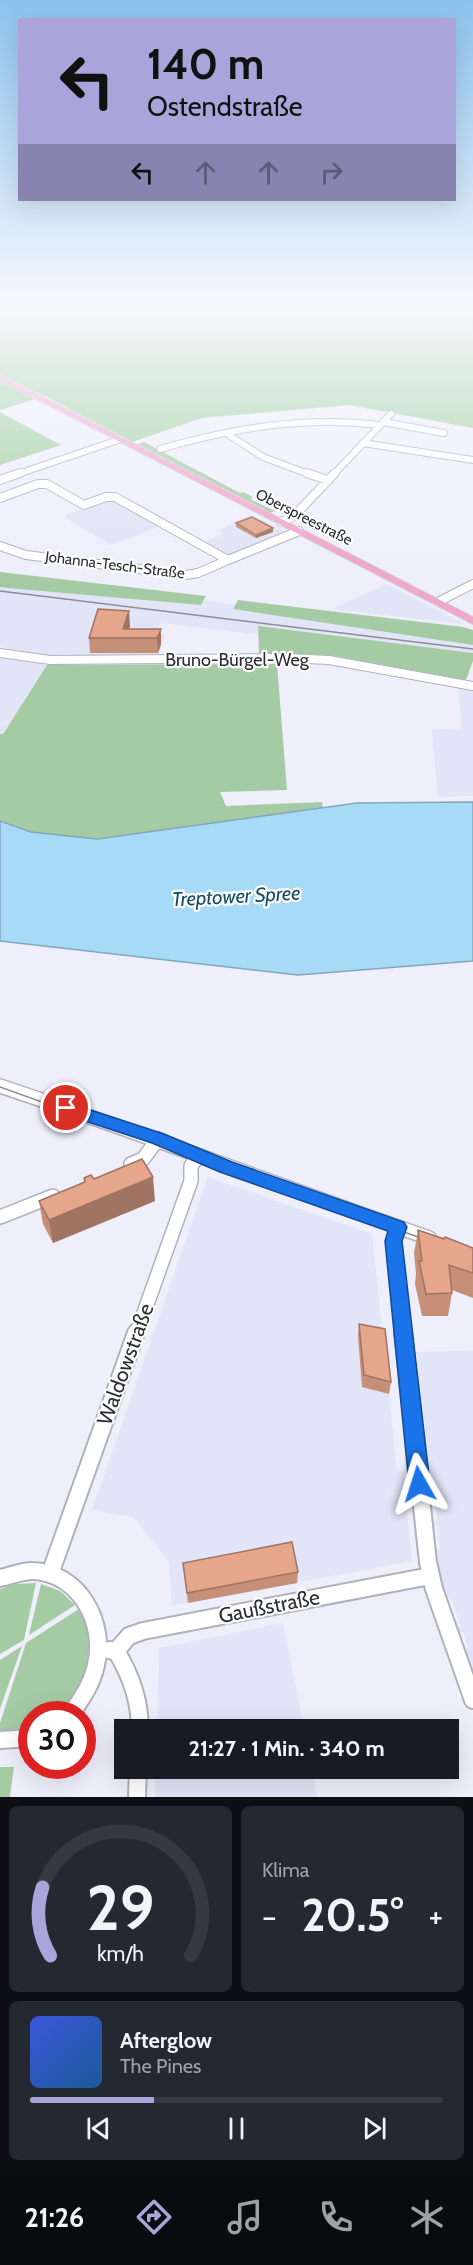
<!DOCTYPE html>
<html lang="de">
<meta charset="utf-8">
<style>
body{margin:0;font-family:Cabin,sans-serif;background:#242831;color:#f1f3f6;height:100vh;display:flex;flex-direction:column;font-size:22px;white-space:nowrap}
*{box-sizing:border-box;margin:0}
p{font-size:20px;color:#9ea1a6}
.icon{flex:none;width:33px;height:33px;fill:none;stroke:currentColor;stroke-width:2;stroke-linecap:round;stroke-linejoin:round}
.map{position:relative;height:1797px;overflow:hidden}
.sheet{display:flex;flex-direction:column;gap:9px;padding:9px;background:#0d0f14;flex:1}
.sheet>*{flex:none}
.guide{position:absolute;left:18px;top:18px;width:438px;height:183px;border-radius:0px;box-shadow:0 6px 24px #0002;background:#aba4db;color:#111;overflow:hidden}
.speed{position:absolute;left:18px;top:1701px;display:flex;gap:12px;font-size:30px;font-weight:700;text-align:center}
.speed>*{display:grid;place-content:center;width:78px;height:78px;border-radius:50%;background:#171b24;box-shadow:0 6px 24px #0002;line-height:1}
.speed .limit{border:9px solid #d22;background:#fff;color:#111}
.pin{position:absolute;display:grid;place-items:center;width:51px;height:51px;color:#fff;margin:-26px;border:3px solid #fff;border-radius:50%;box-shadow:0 2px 6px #0007}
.me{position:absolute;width:66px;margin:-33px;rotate:354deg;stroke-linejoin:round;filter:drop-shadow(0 0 4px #0008)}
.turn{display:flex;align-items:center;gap:21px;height:126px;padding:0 30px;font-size:27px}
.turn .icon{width:78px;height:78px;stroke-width:2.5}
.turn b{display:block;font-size:42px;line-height:51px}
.lanes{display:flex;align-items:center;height:57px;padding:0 30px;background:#0003;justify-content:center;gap:30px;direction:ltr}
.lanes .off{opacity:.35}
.big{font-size:45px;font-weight:700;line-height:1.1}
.sheet .widget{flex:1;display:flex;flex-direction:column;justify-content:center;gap:9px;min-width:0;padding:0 21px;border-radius:9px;background:#242831}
.sheet .dial{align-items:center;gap:0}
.dial svg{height:156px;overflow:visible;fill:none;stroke:#363941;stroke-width:7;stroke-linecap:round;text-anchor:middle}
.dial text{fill:#f1f3f6;stroke:none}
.song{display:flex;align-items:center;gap:18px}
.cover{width:72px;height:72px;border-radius:9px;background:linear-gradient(135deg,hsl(230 70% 55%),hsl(210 70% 35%))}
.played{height:6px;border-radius:3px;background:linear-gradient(90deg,#aba4db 30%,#363941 30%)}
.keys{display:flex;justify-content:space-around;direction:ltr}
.heat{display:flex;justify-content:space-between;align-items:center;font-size:33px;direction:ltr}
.sheet .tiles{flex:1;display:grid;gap:9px;grid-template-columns:1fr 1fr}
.widget:last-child{grid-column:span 2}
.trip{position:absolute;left:114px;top:1719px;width:345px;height:60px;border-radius:0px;background:#171b24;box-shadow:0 6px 24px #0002;font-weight:700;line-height:60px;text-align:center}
.dock{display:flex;height:96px;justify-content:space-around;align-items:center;background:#090b0e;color:#9ea1a6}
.dock .icon{width:42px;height:42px}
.dock .active{color:#aba4db}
.dock b{font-size:27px;color:#f1f3f6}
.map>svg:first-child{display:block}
.built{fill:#e2e4f7}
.green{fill:#a5cba5}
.forest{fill:#9ecf9f}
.water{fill:#a6daf7;stroke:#82a6bc;stroke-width:1.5}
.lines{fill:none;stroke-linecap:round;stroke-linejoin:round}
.minor-far3-casing{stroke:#b0b1bc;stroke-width:8}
.minor-far2-casing{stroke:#b0b1bc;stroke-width:10}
.minor-far1-casing{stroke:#b0b1bc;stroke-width:16}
.minor-casing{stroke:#b0b1bc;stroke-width:20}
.major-casing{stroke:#d1d1d2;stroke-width:2}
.minor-far3{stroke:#fff;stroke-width:6}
.minor-far2{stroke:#fff;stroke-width:8}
.minor-far1{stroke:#fff;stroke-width:13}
.minor{stroke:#fff;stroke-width:16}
.major{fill:#f0a7cd;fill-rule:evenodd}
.tram{stroke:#8c8d95;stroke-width:1.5}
.wall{fill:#c58f78}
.shaded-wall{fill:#a07462}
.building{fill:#e5a68c;stroke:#a07462;stroke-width:1.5}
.route{fill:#1a73e8;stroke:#114b97;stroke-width:1.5}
.labels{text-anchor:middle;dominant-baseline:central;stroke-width:4.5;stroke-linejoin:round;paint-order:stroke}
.far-street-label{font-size:15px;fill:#2d2e32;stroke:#fdfdfd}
.street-label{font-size:18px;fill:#2d2e32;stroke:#fdfdfd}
.water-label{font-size:20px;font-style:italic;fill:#184c65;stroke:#fdfdfd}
.near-street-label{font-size:21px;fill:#2d2e32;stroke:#fdfdfd}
</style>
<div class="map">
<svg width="473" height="1797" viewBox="0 0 473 1797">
<rect width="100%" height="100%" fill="#eeeffb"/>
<!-- built -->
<path class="built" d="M112 498 160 526 111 545 63 516Z
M250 514 286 532 233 554H224L203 542 223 534 218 531Z
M387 584 464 624 332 609Z
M0 587 201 605 204 601 235 605 233 609 473 645V653L258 626V633H247L160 623 154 633 165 635 158 655H45L0 647Z
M0 658 47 665 2 734H0Z
M458 688 473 691V796L438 797 432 729 462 730Z
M208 1177 372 1234 397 1471H403L412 1561 172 1606 169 1562 134 1517 92 1510Z
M473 1351V1674L465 1650 469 1648 463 1632 459 1633 457 1628 461 1626 451 1598 447 1599 437 1564 435 1550H440L437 1525H432V1520H437L434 1496H429V1492L433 1491 430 1468H426L425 1464 430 1463 427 1438H422V1434L426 1433 423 1409H419L417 1391 421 1390 418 1367H414V1363H418L416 1352Z
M283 1623 304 1729H157L159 1648Z
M156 1768 312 1769 317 1797H155Z"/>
<!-- green -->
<path class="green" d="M144 442 240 493 243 492 253 497 250 499 275 511 270 513 137 444Z
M0 572 206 596 201 605 7 588 0 587Z
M238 600 463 627 473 630V645L233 609Z
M258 626 473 653V661L466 680 329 655 259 654Z
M277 664 287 790 220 792 226 806 322 802 323 808 97 839 31 832 0 821V734H3L47 665Z
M36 1583 24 1640 0 1654V1589L16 1584Z
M41 1584 60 1591 75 1605 29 1635Z
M79 1609C100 1644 88 1687 60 1714H32L31 1730 0 1732V1723L26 1643Z
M22 1646 0 1709V1660Z
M0 1767H14L10 1797H0Z"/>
<!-- forest -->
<path class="forest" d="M0 304H473V428L349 405 202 418 132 442 45 396 0 410Z
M0 412 61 445 0 465Z"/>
<!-- water -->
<path class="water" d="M473 802V961L298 975 0 941V821L31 832 97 839 357 803Z"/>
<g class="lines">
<defs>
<path id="minor-far3" d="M383 422 444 433
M230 432 229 435 263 457 311 475
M363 443 473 460
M160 449C233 428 304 416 380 425
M15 475 121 439
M333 475 391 414"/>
<path id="minor-far2" d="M307 473 327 480
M0 480 20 473
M0 498 38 484H47L84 505 106 497H115L228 560 299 531
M281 522 294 516 335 473
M0 546 26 555 186 575 198 573 228 560
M438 602 473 584
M0 653 50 660 285 658 329 660 473 686"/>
<path id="minor-far1" d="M0 1086C144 1134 286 1188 429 1238
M131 1164 143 1159 158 1139
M0 1217 53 1196
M398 1227 393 1241 403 1335
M136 1335 191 1181V1166L198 1156"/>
<path id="minor" d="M403 1333 428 1562 434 1589 473 1700
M50 1574 136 1333
M0 1578C10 1576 22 1571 32 1571 79 1572 106 1622 96 1665 92 1684 82 1698 71 1714
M109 1650 116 1651C131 1675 140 1701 140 1730
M116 1651 129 1636 143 1631 430 1576
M0 1740 32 1738
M137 1797 138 1768"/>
<path id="major" d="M0 375 473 617V624L0 380Z"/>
</defs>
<!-- minor-far3 casing -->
<use href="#minor-far3" class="minor-far3-casing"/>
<!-- minor-far2 casing -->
<use href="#minor-far2" class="minor-far2-casing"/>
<!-- minor-far1 casing -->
<use href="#minor-far1" class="minor-far1-casing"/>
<!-- minor casing -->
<use href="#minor" class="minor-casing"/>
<!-- major casing -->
<use href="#major" class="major-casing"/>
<!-- minor-far3 -->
<use href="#minor-far3" class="minor-far3"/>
<!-- minor-far2 -->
<use href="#minor-far2" class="minor-far2"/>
<!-- minor-far1 -->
<use href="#minor-far1" class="minor-far1"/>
<!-- minor -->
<use href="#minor" class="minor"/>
<!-- major -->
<use href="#major" class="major"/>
<!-- tram -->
<path class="tram" d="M0 591 473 649
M0 1087 432 1242"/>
</g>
<!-- wall -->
<path class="wall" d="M236 523 273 528V532L256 538 236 527Z
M130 626 129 629H161V644L158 653H90L89 638Z
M84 1178 94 1179 155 1201 53 1243 43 1224 39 1201 84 1182Z
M418 1230 473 1248V1298L452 1290V1293L448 1316H422L415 1284 416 1274 414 1253Z
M359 1324 391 1382 389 1394 362 1387 358 1336Z
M183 1563 298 1572 297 1583 188 1603Z"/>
<!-- shaded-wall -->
<path class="shaded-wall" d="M273 528V532L256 538V535Z
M129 611 130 626 126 638 123 629Z
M161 629V644L158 653 157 638Z
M153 1177 155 1201 53 1243 49 1220Z"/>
<!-- building -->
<path class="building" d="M252 517 273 528 256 535 236 523Z
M98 609 129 611 123 629H161L157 638H89Z
M142 1159 153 1177 49 1220 39 1201 85 1182 84 1178 91 1175 94 1179Z
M418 1230 444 1239 445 1237 473 1248V1273L449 1265 452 1293 426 1294 419 1261H422Z
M359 1324 385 1329 391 1382 364 1375Z
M292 1542 298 1572 187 1593 183 1563Z"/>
<!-- sky -->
<linearGradient id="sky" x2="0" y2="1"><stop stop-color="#8dc3ee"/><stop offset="0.55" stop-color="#f7f8fd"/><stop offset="1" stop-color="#f7f8fd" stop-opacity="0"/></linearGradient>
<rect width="473" height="555" fill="url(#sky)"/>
<!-- route -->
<path class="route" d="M66 1102 164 1134 232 1162 404 1222 407 1227 402 1241 430 1484 427 1491 419 1494 412 1491 409 1484 385 1241 388 1231 220 1172 152 1143 61 1113 58 1108 61 1104Z"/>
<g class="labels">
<!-- far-street labels -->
<g class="far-street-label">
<text transform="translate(304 517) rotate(27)">Oberspreestraße</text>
<text transform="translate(115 565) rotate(7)">Johanna-Tesch-Straße</text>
</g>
<!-- street labels -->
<g class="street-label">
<text x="237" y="660">Bruno-Bürgel-Weg</text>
</g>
<!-- water labels -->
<g class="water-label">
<text transform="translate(236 896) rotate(-3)">Treptower Spree</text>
</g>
<!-- near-street labels -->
<g class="near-street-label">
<text transform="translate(125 1364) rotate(-70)">Waldowstraße</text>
<text transform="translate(269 1606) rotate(-11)">Gaußstraße</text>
</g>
</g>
</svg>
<div class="speed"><div class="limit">30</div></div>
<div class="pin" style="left:66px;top:1108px;background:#d93025"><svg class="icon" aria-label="arrive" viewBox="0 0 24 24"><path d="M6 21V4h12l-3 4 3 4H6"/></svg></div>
<svg class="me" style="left:419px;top:1484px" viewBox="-20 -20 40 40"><path d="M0-17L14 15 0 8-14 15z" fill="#1a73e8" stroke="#fff" stroke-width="4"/></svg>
<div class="trip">21:27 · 1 Min. · 340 m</div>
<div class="guide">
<div class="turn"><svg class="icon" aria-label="left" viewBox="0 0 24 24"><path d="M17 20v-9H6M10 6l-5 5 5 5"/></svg><div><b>140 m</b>Ostendstraße</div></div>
<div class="lanes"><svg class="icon" aria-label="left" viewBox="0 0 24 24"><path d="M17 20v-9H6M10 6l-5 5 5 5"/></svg><svg class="icon off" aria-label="ahead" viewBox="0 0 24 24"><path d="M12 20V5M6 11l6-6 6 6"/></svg><svg class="icon off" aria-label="ahead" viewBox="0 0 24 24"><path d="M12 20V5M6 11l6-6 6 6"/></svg><svg class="icon off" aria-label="right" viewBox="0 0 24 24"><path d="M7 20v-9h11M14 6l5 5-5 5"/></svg></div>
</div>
</div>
<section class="sheet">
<div class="tiles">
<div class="widget dial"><svg viewBox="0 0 100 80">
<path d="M14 69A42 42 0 1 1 86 69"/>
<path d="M14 69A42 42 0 0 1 10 34" stroke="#aba4db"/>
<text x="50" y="56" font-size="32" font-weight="700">29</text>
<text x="50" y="72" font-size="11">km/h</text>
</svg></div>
<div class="widget"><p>Klima</p>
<div class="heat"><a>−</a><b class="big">20.5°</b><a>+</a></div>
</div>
<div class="widget">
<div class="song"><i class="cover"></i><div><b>Afterglow</b><p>The Pines</p></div></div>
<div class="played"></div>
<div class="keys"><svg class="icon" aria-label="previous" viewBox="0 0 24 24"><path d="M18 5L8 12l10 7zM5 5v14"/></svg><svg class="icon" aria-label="pause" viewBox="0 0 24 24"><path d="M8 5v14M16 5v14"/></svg><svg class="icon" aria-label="next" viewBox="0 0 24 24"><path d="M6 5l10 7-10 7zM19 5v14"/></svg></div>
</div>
</div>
</section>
<nav class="dock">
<b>21:26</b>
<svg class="icon active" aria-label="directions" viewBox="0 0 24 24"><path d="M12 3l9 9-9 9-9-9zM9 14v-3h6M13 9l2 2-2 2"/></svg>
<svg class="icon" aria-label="music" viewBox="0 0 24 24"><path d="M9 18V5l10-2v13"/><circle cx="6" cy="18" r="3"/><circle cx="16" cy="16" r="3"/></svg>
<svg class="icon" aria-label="phone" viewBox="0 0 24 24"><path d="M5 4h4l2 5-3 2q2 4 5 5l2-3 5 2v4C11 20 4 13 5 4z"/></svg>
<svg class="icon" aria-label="climate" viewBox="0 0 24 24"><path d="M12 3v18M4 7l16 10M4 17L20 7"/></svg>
</nav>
